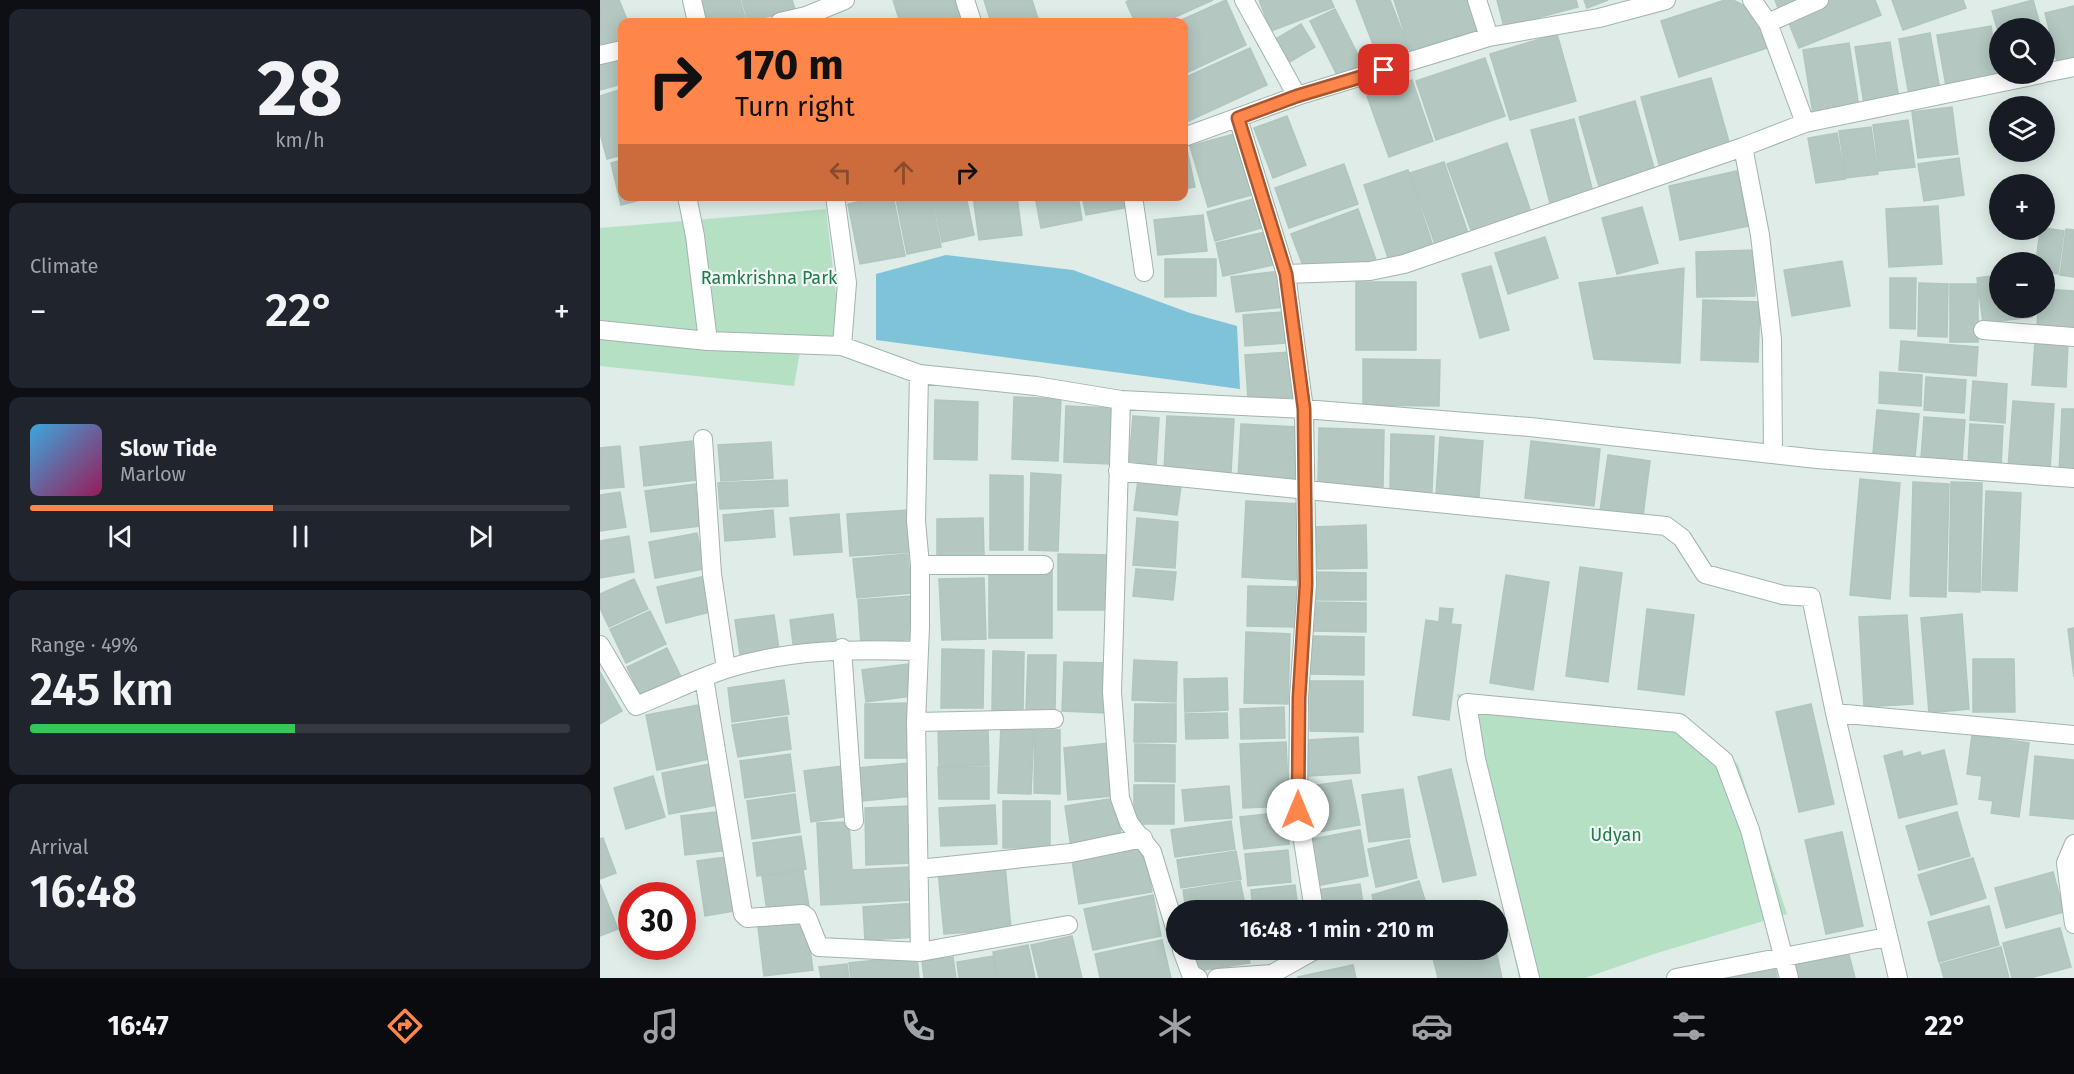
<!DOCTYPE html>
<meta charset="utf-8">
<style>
body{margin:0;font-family:"Fira Sans",sans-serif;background:#20242c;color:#f1f3f6;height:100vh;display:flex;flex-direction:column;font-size:22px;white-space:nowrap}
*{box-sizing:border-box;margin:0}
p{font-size:20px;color:#9ea1a6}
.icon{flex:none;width:33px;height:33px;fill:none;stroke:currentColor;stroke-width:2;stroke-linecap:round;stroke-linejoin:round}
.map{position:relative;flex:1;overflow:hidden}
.drawer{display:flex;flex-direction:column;gap:9px;padding:9px;background:#0d0f14;width:600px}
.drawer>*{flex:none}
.banner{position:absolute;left:18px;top:18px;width:570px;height:183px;border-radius:12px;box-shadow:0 3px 15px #0003;background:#ff864a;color:#111;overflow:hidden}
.buttons{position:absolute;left:1389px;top:18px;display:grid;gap:12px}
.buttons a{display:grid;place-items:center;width:66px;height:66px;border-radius:50%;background:#171b24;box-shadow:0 3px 15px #0003;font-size:30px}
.speed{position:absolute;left:18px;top:882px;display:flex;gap:12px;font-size:30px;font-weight:700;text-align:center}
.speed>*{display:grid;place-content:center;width:78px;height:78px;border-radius:50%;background:#171b24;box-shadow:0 3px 15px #0003;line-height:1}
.speed .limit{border:9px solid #d22;background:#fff;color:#111}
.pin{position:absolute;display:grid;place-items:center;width:51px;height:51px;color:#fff;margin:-26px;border-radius:12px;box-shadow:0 3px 9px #0006}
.me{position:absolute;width:66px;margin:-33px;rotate:0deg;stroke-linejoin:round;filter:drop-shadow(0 0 4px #0008)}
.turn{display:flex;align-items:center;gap:21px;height:126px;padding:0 18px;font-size:27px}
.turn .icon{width:78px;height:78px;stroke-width:2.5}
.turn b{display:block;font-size:42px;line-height:51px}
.lanes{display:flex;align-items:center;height:57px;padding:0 18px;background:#0003;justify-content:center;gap:30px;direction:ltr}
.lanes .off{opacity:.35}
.big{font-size:45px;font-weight:600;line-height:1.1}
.drawer .widget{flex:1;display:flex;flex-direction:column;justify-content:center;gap:9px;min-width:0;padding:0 21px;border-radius:12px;background:#20242c}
.drawer .dial{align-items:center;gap:0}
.dial b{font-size:78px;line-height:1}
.song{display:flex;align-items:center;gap:18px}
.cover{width:72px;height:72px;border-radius:9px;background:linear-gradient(135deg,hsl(200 70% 55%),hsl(330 70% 35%))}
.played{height:6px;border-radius:3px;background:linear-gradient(90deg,#ff864a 45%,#363941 45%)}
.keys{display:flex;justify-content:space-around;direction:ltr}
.heat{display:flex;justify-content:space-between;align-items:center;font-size:33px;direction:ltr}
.charge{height:9px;border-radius:4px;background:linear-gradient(90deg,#34c759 49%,#363941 0)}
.trip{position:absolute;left:566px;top:900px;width:342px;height:60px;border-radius:30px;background:#171b24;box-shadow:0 3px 15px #0003;font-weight:600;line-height:60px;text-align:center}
.menu{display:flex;height:96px;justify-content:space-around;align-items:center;background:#090b0e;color:#9ea1a6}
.menu .icon{width:42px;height:42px}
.menu .active{color:#ff864a}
.menu b{font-size:27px;color:#f1f3f6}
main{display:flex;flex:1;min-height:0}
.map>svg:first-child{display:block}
.green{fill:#b5e0c4}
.water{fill:#7fc3d8}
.building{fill:#b4c7c1;stroke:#b0c6bf;stroke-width:1.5}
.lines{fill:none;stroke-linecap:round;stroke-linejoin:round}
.minor-casing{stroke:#a1b4af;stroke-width:20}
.minor{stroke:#fff;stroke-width:18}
.route-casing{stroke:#a65730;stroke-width:15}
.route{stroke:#ff864a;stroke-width:10}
.labels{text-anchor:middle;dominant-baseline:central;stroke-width:4.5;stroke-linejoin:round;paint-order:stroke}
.park-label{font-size:18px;fill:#23794c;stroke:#eff8f5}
</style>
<main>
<section class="drawer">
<div class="widget dial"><b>28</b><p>km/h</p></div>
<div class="widget"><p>Climate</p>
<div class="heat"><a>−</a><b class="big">22°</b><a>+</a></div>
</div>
<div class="widget">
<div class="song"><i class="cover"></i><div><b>Slow Tide</b><p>Marlow</p></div></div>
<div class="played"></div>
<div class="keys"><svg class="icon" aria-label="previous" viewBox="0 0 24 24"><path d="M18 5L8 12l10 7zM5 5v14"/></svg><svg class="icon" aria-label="pause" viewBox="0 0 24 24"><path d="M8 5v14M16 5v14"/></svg><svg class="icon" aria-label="next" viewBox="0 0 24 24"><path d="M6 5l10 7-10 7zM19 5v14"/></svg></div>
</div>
<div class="widget"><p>Range · 49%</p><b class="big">245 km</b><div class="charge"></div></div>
<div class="widget"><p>Arrival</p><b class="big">16:48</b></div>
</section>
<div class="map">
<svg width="1474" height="978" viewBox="0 0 1474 978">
<rect width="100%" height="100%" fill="#dfece7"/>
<!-- green -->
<path class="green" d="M226 209 242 346 0 329V228Z
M0 330 200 351 194 386 0 366Z
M857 694 999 705 1086 718 1138 764 1187 914 1054 954 985 978H919Z"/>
<!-- water -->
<path class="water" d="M346 255 473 270 590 313 637 326 640 389 276 340V274Z"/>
<!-- building -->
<path class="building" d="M0 0H19L28 22H22V41L3 49 0 41Z
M97 0H140L146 22H103Z
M142 0H192L195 9 148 22Z
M293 0H362L366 15 342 22H300Z
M384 0H432L439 22H391Z
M529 0H613L564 22H535L526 2Z
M626 0 646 45 584 74V22H577Z
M659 0H731L734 7 671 31Z
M756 0H790L809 49 779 60Z
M794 0H871L880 29 810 51Z
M897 0H976L978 7 904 27Z
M984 0H1008L987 8Z
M1125 0H1133L1145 6 1156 19 1173 46 1079 77 1061 21Z
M1175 0H1211L1180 13Z
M1225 0H1275L1281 15 1199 48 1186 16Z
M1292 0H1363L1366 8 1303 30Z
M1433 0 1441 28H1400V38L1392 11Z
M1474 6V62L1458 66 1445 13Z
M735 9 763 65 738 77 710 21Z
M701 24 715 47 688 63 674 40Z
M1391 26 1399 78 1346 86 1337 35Z
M1330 33 1340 90 1309 95 1299 39Z
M957 34 976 101 910 120 890 54Z
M1290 42 1299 99 1264 104 1255 47Z
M1249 43 1259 107 1213 114 1203 50Z
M650 48 667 85 584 123V78Z
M22 58V84L0 90V65Z
M885 58 905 116 836 140 816 81Z
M1111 78 1131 149 1060 168 1041 97Z
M812 80 833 141 789 157 767 96Z
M22 89V155L7 159 0 133V96Z
M1035 101 1056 175 1000 190 979 117Z
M1352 107 1358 154 1318 158 1312 112Z
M687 116 706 165 673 178 654 128Z
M974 119 994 196 951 207 931 130Z
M1308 120 1315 167 1279 171 1273 125Z
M1271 127 1278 174 1246 178 1239 131Z
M638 133 655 194 608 207 590 146Z
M1237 133 1245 179 1216 183 1208 138Z
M907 143 931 212 872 233 847 164Z
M584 150H587L595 187 584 189Z
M1359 158 1364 195 1324 201 1318 164Z
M22 160V196H55L21 205 11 163Z
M844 162 869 236 836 247 810 173Z
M744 164 758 204 689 228 675 188Z
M808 170 834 249 790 264 764 185Z
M1137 171 1149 226 1080 240 1069 186Z
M284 196H293L305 256 260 264 248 204Z
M308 196H331L341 247 307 254 296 199Z
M342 196H366L374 235 342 242 333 198Z
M373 196H417L422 235 379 240Z
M435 196H478L482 220 441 228Z
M482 196H528L530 207 486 215Z
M657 198 665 227 615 241 607 212Z
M1338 206 1342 264 1289 267 1286 209Z
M1042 207 1058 263 1017 274 1002 218Z
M758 209 776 260 754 269 705 271 691 234Z
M603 215 607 251 558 255 554 220Z
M1444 228 1464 231 1458 274 1444 272V262H1436L1440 230Z
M1466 229 1474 230V277L1460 275Z
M670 231 678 264 623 276 616 243Z
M945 237 958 278 908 294 895 253Z
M1154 250 1155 296 1097 297 1096 252Z
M565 259H616V296L565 297Z
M1242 261 1250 306 1192 316 1184 270Z
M891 266 909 330 880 338 862 274Z
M1084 268 1080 363 994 359 979 283Z
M681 271 685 307 636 312 631 277Z
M1400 275V308H1431L1432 317 1383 323 1377 278Z
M1290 278H1316L1315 329 1290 328Z
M756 282H816V350H756Z
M1319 283 1348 284 1347 337 1318 336Z
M1350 284H1378V342H1350Z
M1444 289 1474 291V329L1437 327 1438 308H1444Z
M1103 300 1160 302 1158 362 1101 360Z
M683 312 685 343 645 346 643 315Z
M1301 341 1378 347 1376 376 1299 370Z
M1435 341 1468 343 1466 387 1432 385Z
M691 352 694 397 648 399 645 355Z
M763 359 840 360 839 406 763 405Z
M1280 372 1322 375 1321 406 1279 403Z
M1326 377 1366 380 1364 413 1324 410Z
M1373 381 1407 384 1405 423 1370 420Z
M414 397 461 399 458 461 412 459Z
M335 400 378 402 377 460 334 459Z
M1413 401 1454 404 1450 471 1408 468Z
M466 406 512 408 510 464 464 462Z
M1462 409H1474V475L1459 474Z
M1277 410 1319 414 1315 457 1273 453Z
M533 416 559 418 556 466 529 463Z
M567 416 634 419 631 473 564 469Z
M1324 417 1365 420 1362 462 1321 459Z
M641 424 697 427 695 481 638 478Z
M1370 424 1403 426 1401 467 1368 465Z
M719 428 784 430 783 487 718 485Z
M791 434 834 436 832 492 790 491Z
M840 437 883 441 879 497 836 494Z
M92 441 96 480 44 486 40 447Z
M931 441 1000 449 994 506 925 498Z
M171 442 173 478 121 481 118 445Z
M20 446 24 487 0 489V448Z
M1008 455 1050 461 1043 516 1000 511Z
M431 473 461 475 458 551 429 550Z
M390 475 423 476V550H390Z
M1260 479 1300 483 1290 599 1250 595Z
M187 480 188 506 120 509 118 483Z
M538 480 581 486 577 515 534 510Z
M1313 482 1349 484 1346 597 1310 596Z
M1351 482 1382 483 1380 592 1349 591Z
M95 484 100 526 51 532 45 491Z
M1386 491 1421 493 1417 591 1382 590Z
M20 492 26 527 0 531V495Z
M646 501 700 504 696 580 642 577Z
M173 510 175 537 125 541 123 515Z
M309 510 312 552 250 556 247 514Z
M239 514 242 552 194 555 190 518Z
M383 518 384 556 337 557V519Z
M537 518 578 522 575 568 533 565Z
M766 525 767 568 717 569 716 527Z
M97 533 104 569 55 578 49 542Z
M29 536 34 572 0 578V541Z
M308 554 311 593 257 598 253 559Z
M458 554 509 555 508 610H458Z
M980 567 1022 573 1008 682 966 676Z
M536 569 576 572 573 600 533 596Z
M389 570H452V638H389Z
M714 572 766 573V600H714Z
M906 575 949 582 933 690 890 683Z
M106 576 114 611 66 623 57 587Z
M384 578 386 639 342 640 339 579Z
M34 579 48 609 9 627 0 608V594Z
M648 586 699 587V627L647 626Z
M312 596 316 639 261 644 258 600Z
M714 602 766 603V632L713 631Z
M840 608 853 609 851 624 861 625 849 720 813 715 826 620 839 622Z
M1047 609 1094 615 1084 695 1038 689Z
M50 611 66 644 26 663 10 629Z
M233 614 237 647 194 652 190 620Z
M1362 614 1369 709 1329 713 1321 618Z
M174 615 180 656 141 661 135 620Z
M1307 615 1313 704 1264 707 1259 617Z
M1474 628V677L1468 629Z
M646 632 690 634 688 704 644 703Z
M711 636 764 637V675L711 674Z
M67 648 83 681 43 700 27 667Z
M342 649 384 650 383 708H341Z
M393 651 424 652 423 711 392 710Z
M428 655H456L455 712H426Z
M1373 659H1414L1415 712H1373Z
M534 660 577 662 576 702 532 700Z
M464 662 509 663 507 713 462 711Z
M308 664 312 696 266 702 262 670Z
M0 672 22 711 0 724Z
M627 678 628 710 585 712 584 679Z
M184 680 189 714 132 722 128 688Z
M710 681H763V732L710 731Z
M310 703V758H265V704Z
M104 704 114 758 57 770 46 715Z
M535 704H576V742H534Z
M1211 704 1234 804 1199 812 1176 712Z
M684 707 685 738 641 739 640 709Z
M627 713 628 738 586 739 585 714Z
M187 717 191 749 138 757 132 725Z
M401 725 434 726 431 794 398 793Z
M388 728 389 765 339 766 338 729Z
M435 730H460V794L434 793Z
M1372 735 1429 743 1419 817 1391 813 1393 801 1379 799 1382 776 1367 774Z
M758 737 760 773 709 776 707 740Z
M686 742 689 806 643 808 640 744Z
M509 743 513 796 468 800 464 748Z
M535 744 575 745V782L535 781Z
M1344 750 1357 804 1299 818 1284 756 1302 751 1303 757 1320 752 1321 756Z
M190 754 195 791 145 798 140 761Z
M1435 756 1474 760V819L1430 815Z
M116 763 123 804 69 814 62 773Z
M309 763 313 796 262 801 258 768Z
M242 766 249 816 211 822 204 771Z
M338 767H389V799H339Z
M851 769 876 875 843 882 818 777Z
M53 776 65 817 26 829 14 788Z
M751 780 760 825 713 833 705 787Z
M534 785H574V824H534Z
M629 786 632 818 585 821 582 790Z
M803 789 810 837 769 842 762 795Z
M195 794 200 832 152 839 147 801Z
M515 798 522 840 471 848 465 806Z
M403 801H450V848H403Z
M395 805 397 844 341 846 339 808Z
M310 806 311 863 266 865 265 808Z
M125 811 130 850 85 855 81 816Z
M685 812 689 844 644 849 640 817Z
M1357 812 1370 856 1319 870 1306 826Z
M631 821 635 849 575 857 571 830Z
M249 822 252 870 312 867 314 900 221 905 217 823Z
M760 830 768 876 716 886 707 840Z
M1242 832 1263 926 1226 934 1205 840Z
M201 836 206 869 157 876 153 843Z
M3 838 16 873 0 879V839Z
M809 840 817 878 776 887 768 849Z
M545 848 552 892 479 904 472 860Z
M688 850 691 882 648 886 645 854Z
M636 851 641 879 581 888 577 860Z
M133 856 141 910 105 916 97 861Z
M1373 858 1386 898 1331 915 1318 875Z
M405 865 411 929 344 934 338 871Z
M203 870 209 906 167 912 162 876Z
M1453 872 1464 912 1406 928 1395 888Z
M640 881 646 910H586L583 890Z
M819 881 828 910H776L772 895Z
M0 884 18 929 0 936Z
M760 884 764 910H721L717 890Z
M695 885 698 910H653L651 890Z
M553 895 561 936 493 950 484 909Z
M316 903 318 937 265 940 263 907Z
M1389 906 1399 945 1339 962 1328 922Z
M206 921 213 970 164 976 158 927Z
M1460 928 1471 967 1430 978H1412L1403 943Z
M472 936 482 978H439L431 945Z
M562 940 571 978H500L495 954Z
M428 945 435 978H398L393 952Z
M1401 947 1409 978H1344L1340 964Z
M594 950H647L650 963 598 971Z
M660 950H700L661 955Z
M831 950H896L902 978H838Z
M1248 951 1255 978H1195L1192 965Z
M317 956 319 978H251L249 963Z
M393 956 397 978H359L357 962Z
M353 957 356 978H324L322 961Z
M247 964 249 978H221L219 967Z
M753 965 756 978H699L698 977Z
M1175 967 1177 978H1130Z"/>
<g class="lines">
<defs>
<path id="minor" d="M92 0 97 22
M365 0 372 22
M644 0 697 96
M877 0 889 37
M1152 0 1168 23 1205 123
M180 22 206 16 245 0
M1168 23 1219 0
M0 55 22 50
M1444 73 1474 67
M638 118 686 274 704 409 707 584 699 697 698 809 714 910
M584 137 697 96 889 37 999 18 1066 0
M1143 147 1160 235 1172 339 1173 454
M87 196 95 236 108 341
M235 196 247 283 242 346
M533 196 544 272
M686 274 770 271 804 264 1143 147 1205 123 1441 74
M0 330 108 341 242 346 319 374 436 386 521 400 704 409 930 427 1217 459 1474 478
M1383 330 1474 337
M319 374 316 521 320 565V627L316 722 320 952
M521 400 512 692 520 798 529 823 552 852 576 931
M103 439 112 574 126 669
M518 471 1066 526 1082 538 1105 574 1183 595 1211 597 1235 713 1298 978
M320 565H444
M0 645 36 706C66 694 96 679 126 669 190 649 253 649 319 651
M242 648 254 821
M104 678 143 914 147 918 203 914 207 917 219 947 320 952 468 925
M1235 713 1474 735
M316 722 454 719
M1474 844 1466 863 1474 924
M319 869 471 853 543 838
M582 950 591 974 598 978
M617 978 672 974
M673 978 672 974 715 950
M930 978 876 759 867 703 1079 723 1124 761 1150 830 1189 978
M1076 978 1287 937"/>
</defs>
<!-- minor casing -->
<use href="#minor" class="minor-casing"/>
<!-- minor -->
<use href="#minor" class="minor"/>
</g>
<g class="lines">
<defs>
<path id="route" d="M698 810 699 698 706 584 704 409 686 274 638 118 697 96 784 70"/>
</defs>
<!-- route casing -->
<use href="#route" class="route-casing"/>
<!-- route -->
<use href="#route" class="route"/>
</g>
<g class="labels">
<!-- park labels -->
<g class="park-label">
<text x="169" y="278">Ramkrishna Park</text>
<text x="1016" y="835">Udyan</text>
</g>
</g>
</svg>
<div class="buttons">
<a><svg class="icon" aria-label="search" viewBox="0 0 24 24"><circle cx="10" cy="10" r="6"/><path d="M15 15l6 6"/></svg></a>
<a><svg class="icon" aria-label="layers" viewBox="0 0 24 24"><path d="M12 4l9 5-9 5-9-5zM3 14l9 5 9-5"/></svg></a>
<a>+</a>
<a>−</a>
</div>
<div class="speed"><div class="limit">30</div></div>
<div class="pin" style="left:784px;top:70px;background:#d93025"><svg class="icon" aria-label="arrive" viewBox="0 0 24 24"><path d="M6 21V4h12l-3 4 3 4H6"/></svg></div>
<svg class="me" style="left:698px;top:810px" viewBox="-20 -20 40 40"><circle r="19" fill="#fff"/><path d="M0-13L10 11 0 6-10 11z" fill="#ff864a"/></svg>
<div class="trip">16:48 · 1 min · 210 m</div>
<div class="banner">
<div class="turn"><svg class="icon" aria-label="right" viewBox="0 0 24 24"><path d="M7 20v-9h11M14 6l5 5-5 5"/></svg><div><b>170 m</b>Turn right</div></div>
<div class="lanes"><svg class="icon off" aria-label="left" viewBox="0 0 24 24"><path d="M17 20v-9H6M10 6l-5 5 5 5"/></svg><svg class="icon off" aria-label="ahead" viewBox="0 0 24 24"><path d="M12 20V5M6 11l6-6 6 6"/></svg><svg class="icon" aria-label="right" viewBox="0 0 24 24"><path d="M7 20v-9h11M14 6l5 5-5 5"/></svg></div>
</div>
</div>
</main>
<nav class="menu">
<b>16:47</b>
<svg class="icon active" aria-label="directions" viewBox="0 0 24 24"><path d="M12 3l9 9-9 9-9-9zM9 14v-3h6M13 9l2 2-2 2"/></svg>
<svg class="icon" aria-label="music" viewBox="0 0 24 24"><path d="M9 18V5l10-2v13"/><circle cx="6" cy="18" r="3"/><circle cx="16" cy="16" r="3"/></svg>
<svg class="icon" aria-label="phone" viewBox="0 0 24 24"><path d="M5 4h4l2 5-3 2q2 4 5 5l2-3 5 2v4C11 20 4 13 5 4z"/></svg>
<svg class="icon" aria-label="climate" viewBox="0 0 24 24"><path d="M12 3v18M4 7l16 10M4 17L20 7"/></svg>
<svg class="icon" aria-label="car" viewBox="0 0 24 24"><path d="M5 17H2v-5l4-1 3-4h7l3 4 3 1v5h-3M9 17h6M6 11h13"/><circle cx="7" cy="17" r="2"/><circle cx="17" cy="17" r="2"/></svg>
<svg class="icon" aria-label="filters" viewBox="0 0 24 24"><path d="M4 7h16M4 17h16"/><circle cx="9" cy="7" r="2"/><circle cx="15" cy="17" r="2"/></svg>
<b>22°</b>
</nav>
